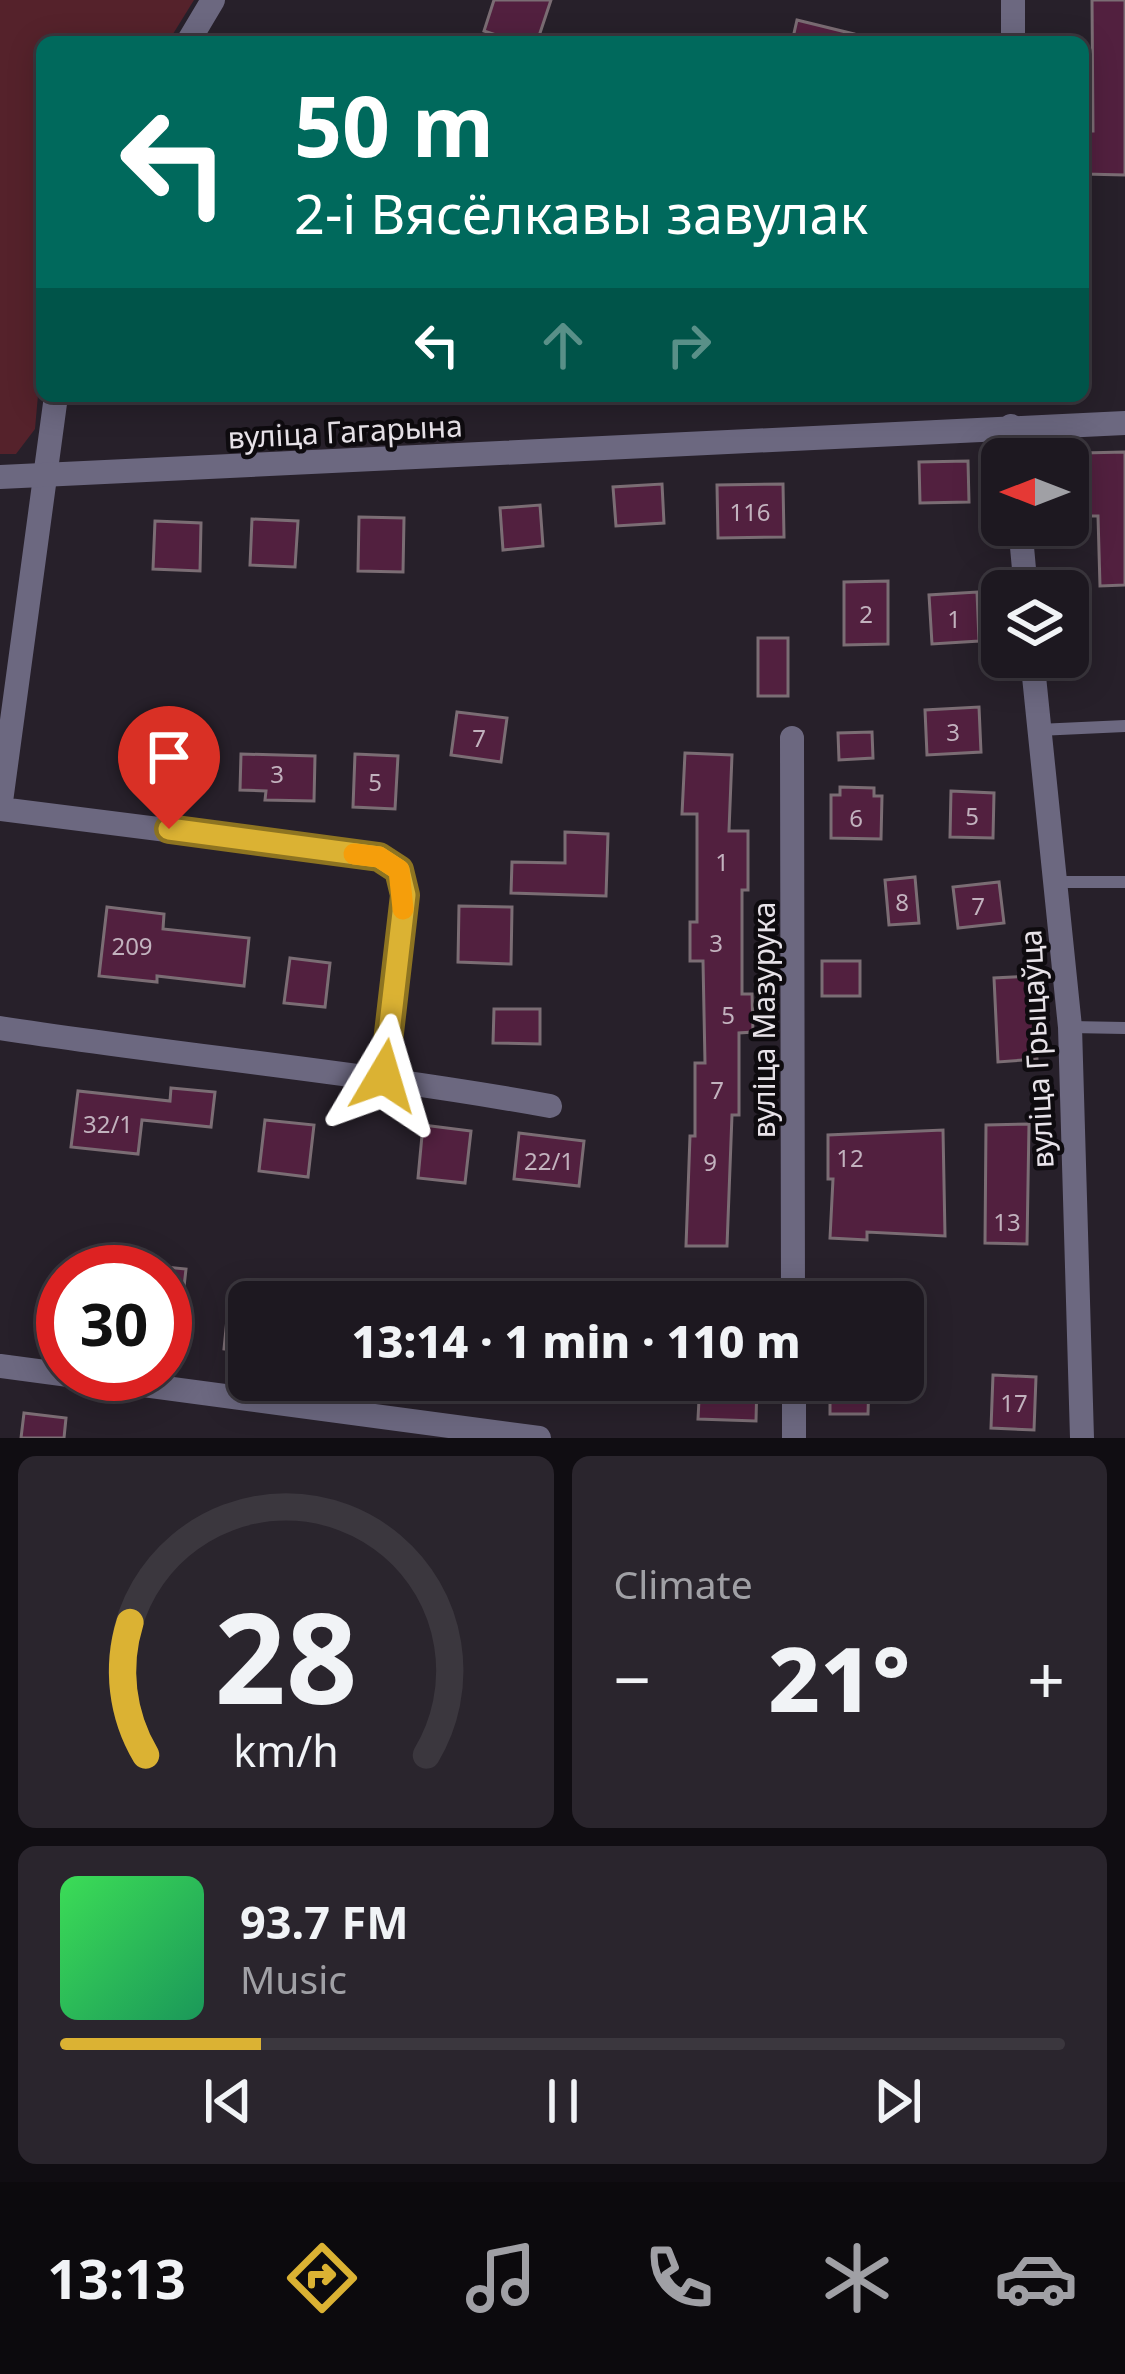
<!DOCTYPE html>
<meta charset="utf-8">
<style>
body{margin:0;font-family:"Noto Sans",sans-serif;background:#2a252d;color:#f1f3f6;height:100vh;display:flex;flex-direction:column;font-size:45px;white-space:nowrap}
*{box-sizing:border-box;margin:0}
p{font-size:39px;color:#a0a0a5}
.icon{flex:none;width:66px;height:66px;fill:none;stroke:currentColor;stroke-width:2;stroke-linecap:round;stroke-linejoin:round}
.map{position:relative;height:1438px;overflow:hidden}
.drawer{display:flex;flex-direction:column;gap:18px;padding:18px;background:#100d12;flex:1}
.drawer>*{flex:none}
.banner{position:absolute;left:36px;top:36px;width:1053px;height:366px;border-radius:18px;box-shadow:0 6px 30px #0003,0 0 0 3px #3b373e;background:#00695c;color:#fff;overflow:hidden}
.needle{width:78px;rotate:270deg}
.controls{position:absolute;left:981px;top:438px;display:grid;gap:24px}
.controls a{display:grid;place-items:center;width:108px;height:108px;border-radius:18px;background:#1d1820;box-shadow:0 6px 30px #0003,0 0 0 3px #3b373e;font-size:60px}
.speed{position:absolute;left:36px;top:1245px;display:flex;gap:24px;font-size:60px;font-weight:700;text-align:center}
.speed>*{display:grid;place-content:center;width:156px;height:156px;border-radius:50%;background:#1d1820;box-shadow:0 6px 30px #0003,0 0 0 3px #3b373e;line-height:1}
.speed .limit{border:18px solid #d22;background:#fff;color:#111}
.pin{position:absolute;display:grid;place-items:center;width:102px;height:102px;color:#fff;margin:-123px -51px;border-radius:50% 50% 50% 0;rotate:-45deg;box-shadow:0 0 12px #0007}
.pin .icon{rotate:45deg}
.me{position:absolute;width:132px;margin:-66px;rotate:7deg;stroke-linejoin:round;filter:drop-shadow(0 0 9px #0008)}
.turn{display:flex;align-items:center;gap:42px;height:252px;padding:0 60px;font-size:54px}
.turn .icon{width:156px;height:156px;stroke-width:2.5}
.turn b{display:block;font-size:84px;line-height:102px}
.lanes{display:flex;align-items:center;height:114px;padding:0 60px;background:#0003;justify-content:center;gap:60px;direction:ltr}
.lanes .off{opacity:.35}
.big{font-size:90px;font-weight:800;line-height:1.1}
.drawer .card{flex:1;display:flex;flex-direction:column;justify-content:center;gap:18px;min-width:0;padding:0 42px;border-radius:18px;background:#2a252d}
.drawer .dial{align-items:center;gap:0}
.dial svg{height:312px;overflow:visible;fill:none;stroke:#3b373e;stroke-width:7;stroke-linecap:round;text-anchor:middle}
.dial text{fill:#f1f3f6;stroke:none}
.song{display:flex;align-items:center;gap:36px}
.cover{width:144px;height:144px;border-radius:18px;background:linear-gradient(135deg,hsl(130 70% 55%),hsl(150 70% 35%))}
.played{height:12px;border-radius:6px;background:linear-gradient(90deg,#dbb233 20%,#3b373e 20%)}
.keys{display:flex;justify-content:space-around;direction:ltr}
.heat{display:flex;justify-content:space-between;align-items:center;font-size:66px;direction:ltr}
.drawer .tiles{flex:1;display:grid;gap:18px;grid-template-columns:1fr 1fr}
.card:last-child{grid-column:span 2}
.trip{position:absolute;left:228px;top:1281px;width:696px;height:120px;border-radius:18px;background:#1d1820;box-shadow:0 6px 30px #0003,0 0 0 3px #3b373e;font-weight:800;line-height:120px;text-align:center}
.menu{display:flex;height:192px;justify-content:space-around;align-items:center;background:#0c0a0d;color:#a0a0a5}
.menu .icon{width:84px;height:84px}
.menu .current{color:#dbb233}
.menu b{font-size:54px;color:#f1f3f6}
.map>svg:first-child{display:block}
.green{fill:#55222b}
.building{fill:#52203f;stroke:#7b6d74;stroke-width:3}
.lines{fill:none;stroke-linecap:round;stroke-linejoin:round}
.service{stroke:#6c6880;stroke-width:12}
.minor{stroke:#6c6880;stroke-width:24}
.tertiary{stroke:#6c6880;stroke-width:24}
.route-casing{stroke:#8e7421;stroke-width:30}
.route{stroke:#dbb233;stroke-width:21}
.slow{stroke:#f59e0b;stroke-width:21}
.labels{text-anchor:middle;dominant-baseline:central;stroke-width:9;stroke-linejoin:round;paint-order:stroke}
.number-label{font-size:24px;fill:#c2b2be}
.street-label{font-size:30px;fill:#e7e2e8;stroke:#0e0b0f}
</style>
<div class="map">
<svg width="1125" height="1438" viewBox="0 0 1125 1438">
<rect width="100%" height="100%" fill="#27202a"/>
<!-- green -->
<path class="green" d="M0 0H194L168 42H42V350L35 429 16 454H0Z"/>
<!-- building -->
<path class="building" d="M494 0H551L537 42H517L484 31Z
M1092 0H1125V175L1085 174 1086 131H1093Z
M797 20 854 34 853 42H792Z
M1125 452V585L1100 586 1098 516H1084L1083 453Z
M968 461 969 502 920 503 919 462Z
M662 484 664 523 616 526 613 487Z
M783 484 784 537 718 538 717 485Z
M540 505 543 546 503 550 500 508Z
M359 517 404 518 403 572 358 571Z
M252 519 298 521 295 567 250 565Z
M155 521 201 523 200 571 153 569Z
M888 581V644L844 645V582Z
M977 592 979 641 932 644 929 595Z
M758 638H788V696H758Z
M979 707 981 752 927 755 925 710Z
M457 712 507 718 501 762 451 755Z
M141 728 192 730 191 781 139 780Z
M872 732 873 758 839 760 838 733Z
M685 753 732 755 729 831H748V890H742V994H752L753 1032 739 1033V1115H732L727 1246H686L690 1136H695V1063H705L703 961H690V922H697V814H682Z
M241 754 315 756 314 801 265 800 266 791 240 790Z
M355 754 398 756 395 809 353 807Z
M840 787 874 788V796H882L881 839 831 838V795H840Z
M951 791 994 793 993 838 950 837Z
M565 832 608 834 606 896 511 893 512 862 565 863Z
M915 877 919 923 889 925 885 880Z
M999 882 1004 923 958 928 953 887Z
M459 906 512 907 511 964 458 962Z
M107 907 164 914 163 929 249 938 244 986 157 976V982L99 976Z
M290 958 330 963 325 1007 284 1003Z
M822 961H860V996H822Z
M1032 976 1037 1059 998 1062 994 978Z
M494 1009H540V1044L493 1043Z
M171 1088 215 1092 211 1127 142 1120 138 1154 71 1147 78 1091 170 1101Z
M265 1120 314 1125 308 1177 259 1171Z
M1029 1124 1027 1244 985 1243 986 1125Z
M423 1125 471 1131 465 1183 418 1178Z
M943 1130 945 1236 867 1232V1240L830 1238 833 1179H828V1135Z
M519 1133 584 1141 579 1186 514 1179Z
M165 1267 186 1269 179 1332 165 1331Z
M335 1282 395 1288 394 1302H333Z
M228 1309 249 1311V1352L224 1349Z
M993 1375 1036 1377 1034 1430 991 1428Z
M700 1380H757L756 1421 698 1419Z
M830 1380H869L868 1414H830Z
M24 1413 66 1418 64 1438H21Z"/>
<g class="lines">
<!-- service -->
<path class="service" d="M1038 730 1125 726
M1055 882H1125
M1070 1027 1125 1028"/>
<!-- minor -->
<path class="minor" d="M1013 0V42
M188 42 213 0
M1011 426 1014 459
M1020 525 1026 591
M1032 657 1070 1027 1082 1438
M792 738 793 1302
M0 809 379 857 399 870 405 895 384 1076
M0 809 56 396
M0 1028C183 1056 367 1073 550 1106
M0 1366 539 1438
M794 1380V1438"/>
<!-- tertiary -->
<path class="tertiary" d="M0 477 1125 423"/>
</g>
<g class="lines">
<defs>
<path id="route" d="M169 829 379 857 399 870 405 895 384 1076"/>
</defs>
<!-- route casing -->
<use href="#route" class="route-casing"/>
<!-- route -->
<use href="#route" class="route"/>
<!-- slow -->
<path class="slow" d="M354 854 379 857 399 870 403 909"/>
</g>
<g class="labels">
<!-- number labels -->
<g class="number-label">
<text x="750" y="511">116</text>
<text x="866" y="613">2</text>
<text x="954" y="618">1</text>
<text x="953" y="731">3</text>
<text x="479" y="737">7</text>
<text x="277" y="773">3</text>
<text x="375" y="781">5</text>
<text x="972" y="815">5</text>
<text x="856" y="817">6</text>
<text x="722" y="861">1</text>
<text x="902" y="901">8</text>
<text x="978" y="905">7</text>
<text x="716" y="942">3</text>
<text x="132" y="945">209</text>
<text x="728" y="1014">5</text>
<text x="717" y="1089">7</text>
<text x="108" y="1123">32/1</text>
<text x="850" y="1157">12</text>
<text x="549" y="1160">22/1</text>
<text x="710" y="1161">9</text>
<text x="1007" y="1221">13</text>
<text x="1014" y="1402">17</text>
</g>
<!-- street labels -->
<g class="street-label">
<text transform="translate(345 431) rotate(-3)">вуліца Гагарына</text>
<text transform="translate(763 1020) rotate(-90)">вуліца Мазурука</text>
<text transform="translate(1036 1049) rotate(-93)">вуліца Грыцаўца</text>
</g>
</g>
</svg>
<div class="controls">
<a><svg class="needle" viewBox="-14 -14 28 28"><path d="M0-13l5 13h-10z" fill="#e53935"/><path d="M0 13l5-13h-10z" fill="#a0a0a5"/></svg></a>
<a><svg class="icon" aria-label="layers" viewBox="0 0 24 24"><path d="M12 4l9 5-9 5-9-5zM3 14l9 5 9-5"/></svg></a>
</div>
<div class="speed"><div class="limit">30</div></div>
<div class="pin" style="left:169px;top:829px;background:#d93025"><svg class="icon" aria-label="arrive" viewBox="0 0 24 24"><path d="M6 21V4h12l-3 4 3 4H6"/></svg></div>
<svg class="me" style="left:384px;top:1076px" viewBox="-20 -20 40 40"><path d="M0-17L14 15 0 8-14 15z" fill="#dbb233" stroke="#fff" stroke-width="4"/></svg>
<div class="trip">13:14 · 1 min · 110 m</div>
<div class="banner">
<div class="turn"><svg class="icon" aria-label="left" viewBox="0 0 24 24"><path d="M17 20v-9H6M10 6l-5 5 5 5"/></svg><div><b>50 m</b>2-і Вясёлкавы завулак</div></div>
<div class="lanes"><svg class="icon" aria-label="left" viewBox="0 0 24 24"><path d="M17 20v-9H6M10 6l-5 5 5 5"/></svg><svg class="icon off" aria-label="ahead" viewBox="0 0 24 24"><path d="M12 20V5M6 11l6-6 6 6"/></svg><svg class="icon off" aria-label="right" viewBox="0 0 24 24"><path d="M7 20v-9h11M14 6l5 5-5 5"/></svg></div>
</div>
</div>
<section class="drawer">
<div class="tiles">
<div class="card dial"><svg viewBox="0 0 100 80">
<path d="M14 69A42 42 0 1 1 86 69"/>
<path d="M14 69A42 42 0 0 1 10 35" stroke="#dbb233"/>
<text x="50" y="56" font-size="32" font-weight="700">28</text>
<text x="50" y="72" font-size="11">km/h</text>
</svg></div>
<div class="card"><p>Climate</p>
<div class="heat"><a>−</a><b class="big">21°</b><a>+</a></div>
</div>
<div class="card">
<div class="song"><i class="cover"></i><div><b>93.7 FM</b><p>Music</p></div></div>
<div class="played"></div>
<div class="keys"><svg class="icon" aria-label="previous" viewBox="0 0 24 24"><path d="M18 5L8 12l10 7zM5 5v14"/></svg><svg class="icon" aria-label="pause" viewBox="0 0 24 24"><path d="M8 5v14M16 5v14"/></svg><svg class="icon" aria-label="next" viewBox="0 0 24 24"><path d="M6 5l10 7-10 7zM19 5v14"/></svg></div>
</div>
</div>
</section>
<nav class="menu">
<b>13:13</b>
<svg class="icon current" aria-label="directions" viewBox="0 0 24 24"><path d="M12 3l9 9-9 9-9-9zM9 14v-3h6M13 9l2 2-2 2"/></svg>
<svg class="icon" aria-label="music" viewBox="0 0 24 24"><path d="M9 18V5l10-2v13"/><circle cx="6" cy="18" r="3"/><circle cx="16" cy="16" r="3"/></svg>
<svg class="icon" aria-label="phone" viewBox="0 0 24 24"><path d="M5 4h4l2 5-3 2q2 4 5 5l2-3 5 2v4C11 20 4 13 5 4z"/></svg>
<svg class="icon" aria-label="climate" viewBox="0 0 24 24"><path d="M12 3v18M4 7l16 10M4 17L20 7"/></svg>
<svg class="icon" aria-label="car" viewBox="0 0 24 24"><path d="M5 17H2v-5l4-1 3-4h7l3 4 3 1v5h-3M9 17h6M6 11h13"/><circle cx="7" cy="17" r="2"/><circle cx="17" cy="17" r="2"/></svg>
</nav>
